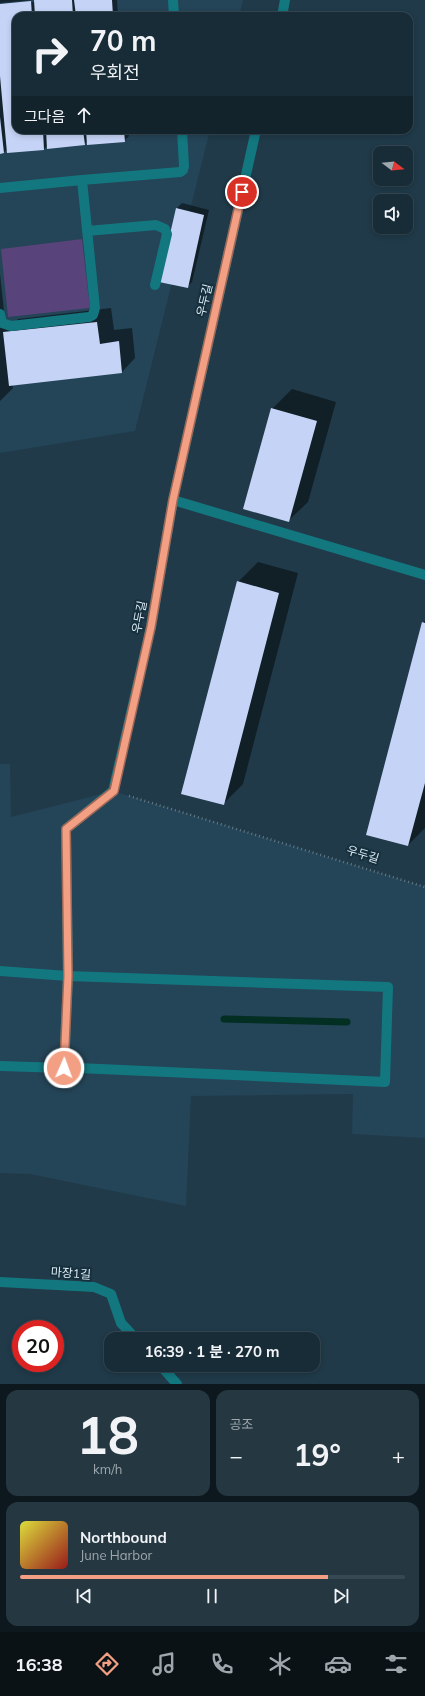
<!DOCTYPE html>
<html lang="ko">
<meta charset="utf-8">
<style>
body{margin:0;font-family:Mulish,"Noto Sans KR",sans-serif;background:#253842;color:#f1f3f6;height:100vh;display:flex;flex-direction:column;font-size:15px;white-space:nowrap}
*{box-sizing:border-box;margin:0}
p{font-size:13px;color:#9fa7ad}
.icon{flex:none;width:22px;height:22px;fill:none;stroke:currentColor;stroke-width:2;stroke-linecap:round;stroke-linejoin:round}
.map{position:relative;height:1384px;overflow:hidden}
.details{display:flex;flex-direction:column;gap:6px;padding:6px;background:#0d181e;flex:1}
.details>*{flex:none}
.top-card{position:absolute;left:12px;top:12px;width:401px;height:122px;border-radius:12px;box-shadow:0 2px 6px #0003,0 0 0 1px #364852;background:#182c37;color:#f1f3f6;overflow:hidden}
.needle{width:26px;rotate:106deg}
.fabs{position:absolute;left:373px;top:146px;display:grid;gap:8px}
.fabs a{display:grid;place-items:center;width:40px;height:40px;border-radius:8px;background:#182c37;box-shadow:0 2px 6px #0003,0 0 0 1px #364852;font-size:20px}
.speed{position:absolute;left:12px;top:1320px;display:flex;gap:8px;font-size:20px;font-weight:700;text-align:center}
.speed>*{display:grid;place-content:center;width:52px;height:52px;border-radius:50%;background:#182c37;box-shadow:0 2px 6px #0003,0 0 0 1px #364852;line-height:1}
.speed .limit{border:6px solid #d22;background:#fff;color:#111}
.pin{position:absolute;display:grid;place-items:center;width:34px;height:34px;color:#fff;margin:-17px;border:2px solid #fff;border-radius:50%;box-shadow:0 1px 4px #0007}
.me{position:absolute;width:44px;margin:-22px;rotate:2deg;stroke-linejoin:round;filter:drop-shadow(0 0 3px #0008)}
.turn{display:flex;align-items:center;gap:14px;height:84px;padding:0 12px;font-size:18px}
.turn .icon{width:52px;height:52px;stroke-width:2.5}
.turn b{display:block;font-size:28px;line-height:34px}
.then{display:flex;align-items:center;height:38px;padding:0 12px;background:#0003;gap:8px;font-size:15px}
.big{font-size:30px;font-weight:700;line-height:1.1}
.details .tile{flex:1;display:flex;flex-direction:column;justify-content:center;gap:6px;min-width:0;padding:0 14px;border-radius:12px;background:#253842}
.details .dial{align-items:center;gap:0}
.dial b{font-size:52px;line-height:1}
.song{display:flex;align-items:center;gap:12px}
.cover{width:48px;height:48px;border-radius:6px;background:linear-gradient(135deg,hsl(60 70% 55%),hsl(0 70% 35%))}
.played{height:4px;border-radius:2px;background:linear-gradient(90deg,#f39f84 80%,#364852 80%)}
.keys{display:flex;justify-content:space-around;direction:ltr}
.heat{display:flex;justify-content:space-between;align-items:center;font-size:22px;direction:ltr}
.details .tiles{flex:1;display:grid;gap:6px;grid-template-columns:1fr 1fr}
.tile:last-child{grid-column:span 2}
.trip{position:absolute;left:104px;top:1332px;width:216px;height:40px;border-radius:12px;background:#182c37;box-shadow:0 2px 6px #0003,0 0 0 1px #364852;font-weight:700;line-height:40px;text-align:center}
.dock{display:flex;height:64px;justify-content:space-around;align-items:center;background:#0a1216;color:#9fa7ad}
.dock .icon{width:28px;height:28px}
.dock .selected{color:#f39f84}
.dock b{font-size:18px;color:#f1f3f6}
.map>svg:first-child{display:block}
.built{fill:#244457}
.green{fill:#58437a}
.shadow{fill:#0007}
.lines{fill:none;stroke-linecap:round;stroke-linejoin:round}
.stream{stroke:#032e22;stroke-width:7}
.building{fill:#c5d3f6}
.path{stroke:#657b88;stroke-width:2.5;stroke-dasharray:1 3;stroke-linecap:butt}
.lane{stroke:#13777f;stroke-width:10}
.street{stroke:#13777f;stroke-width:10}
.route-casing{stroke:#9e6756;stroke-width:10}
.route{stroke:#f39f84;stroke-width:7}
.labels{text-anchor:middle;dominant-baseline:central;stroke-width:4;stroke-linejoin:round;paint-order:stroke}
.street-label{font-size:12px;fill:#dcebf4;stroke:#16303e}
</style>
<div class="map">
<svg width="425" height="1384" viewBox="0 0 425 1384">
<rect width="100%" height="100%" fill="#203a49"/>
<!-- built -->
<path class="built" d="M0 0H243L239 16H16V130H210L135 431 0 453Z
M0 764H10L11 817 113 791 425 887V1138L352 1134 353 1094 191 1096 186 1206 30 1174 0 1173Z"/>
<!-- green -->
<path class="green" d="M82 239 90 308 8 317 1 249Z"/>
<!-- shadow -->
<path class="shadow" d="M0 0H33L0 3Z
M36 0H117L118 16H16V130H129V136L124 141H88L84 144 48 145 44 149H8L4 152 0 153V5L36 2Z
M182 203 209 210 192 282 187 287 177 208Z
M0 274 6 330 18 319 111 308 114 330 132 328 135 358 122 372 12 384 13 388 0 401Z
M292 389 336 402 308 502 288 521 272 409Z
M258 562 298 573 243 784 223 804 238 582Z
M425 621V828L408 845 423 623Z"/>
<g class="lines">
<!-- stream -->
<path class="stream" d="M224 1019 347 1022"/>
</g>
<!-- building -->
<path class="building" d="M34 0H72L73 16H35Z
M74 0H112L113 16H76Z
M31 1 32 16H16V130H43L44 150 7 153 0 76V4Z
M0 117 4 153 0 154Z
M46 130H83L85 145 47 149Z
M86 130H124L125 142 87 145Z
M176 208 204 215 188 288 159 282Z
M97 322 100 344 119 341 122 373 9 386 3 332Z
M271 408 317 421 289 522 243 509Z
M237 581 279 593 224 805 181 794Z
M422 622 425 623V783L408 846 366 835Z"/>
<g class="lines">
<!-- path -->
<path class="path" d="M129 796 425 887"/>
<!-- lane -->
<path class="lane" d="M173 0 174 16
M82 180 180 172 183 170 184 166 182 130
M0 188 82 180 95 308 93 315 89 317 11 326 2 323 0 314
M87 231 156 225 165 229 167 234 155 285
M0 971 68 976 64 1068 0 1066
M56 1067 385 1082 388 987 68 976
M0 1282 94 1287 111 1294 121 1323 136 1339
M160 1365 177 1384"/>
<!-- street -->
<path class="street" d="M282 16 285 0
M173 500 425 575
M68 976 66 829 113 791 151 627 173 500 256 130"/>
</g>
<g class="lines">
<defs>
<path id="route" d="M64 1068 68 976 66 829 114 791 151 627 173 500 242 192"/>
</defs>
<!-- route casing -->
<use href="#route" class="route-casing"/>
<!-- route -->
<use href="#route" class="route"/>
</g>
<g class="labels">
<!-- street labels -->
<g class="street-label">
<text transform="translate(204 300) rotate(-77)">우두길</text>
<text transform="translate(139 617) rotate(-79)">우두길</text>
<text transform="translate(363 854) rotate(17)">우두길</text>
<text transform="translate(71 1273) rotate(4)">마장1길</text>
</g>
</g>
</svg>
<div class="fabs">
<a><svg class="needle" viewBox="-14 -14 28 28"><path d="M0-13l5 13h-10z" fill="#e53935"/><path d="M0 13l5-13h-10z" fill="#9fa7ad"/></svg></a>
<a><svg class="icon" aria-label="sound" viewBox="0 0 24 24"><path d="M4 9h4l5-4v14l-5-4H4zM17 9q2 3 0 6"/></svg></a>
</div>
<div class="speed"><div class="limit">20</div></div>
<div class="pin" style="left:242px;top:192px;background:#d93025"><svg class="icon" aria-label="arrive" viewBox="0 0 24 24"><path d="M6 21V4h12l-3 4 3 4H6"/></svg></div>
<svg class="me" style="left:64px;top:1068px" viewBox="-20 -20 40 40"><circle r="17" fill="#f39f84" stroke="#fff" stroke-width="3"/><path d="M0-11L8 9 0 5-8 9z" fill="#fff"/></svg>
<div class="trip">16:39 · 1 분 · 270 m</div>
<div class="top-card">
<div class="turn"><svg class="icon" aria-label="right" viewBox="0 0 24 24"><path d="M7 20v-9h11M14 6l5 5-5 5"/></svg><div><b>70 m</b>우회전</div></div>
<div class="then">그다음<svg class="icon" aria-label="ahead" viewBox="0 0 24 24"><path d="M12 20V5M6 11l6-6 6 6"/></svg></div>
</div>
</div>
<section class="details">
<div class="tiles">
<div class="tile dial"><b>18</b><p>km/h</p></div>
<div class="tile"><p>공조</p>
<div class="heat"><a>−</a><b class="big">19°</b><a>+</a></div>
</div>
<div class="tile">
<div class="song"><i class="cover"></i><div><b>Northbound</b><p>June Harbor</p></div></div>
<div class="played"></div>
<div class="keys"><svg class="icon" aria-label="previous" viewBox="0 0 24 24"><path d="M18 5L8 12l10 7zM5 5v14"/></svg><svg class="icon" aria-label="pause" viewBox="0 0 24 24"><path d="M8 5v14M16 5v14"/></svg><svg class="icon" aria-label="next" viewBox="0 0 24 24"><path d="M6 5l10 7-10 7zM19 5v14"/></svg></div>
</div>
</div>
</section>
<nav class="dock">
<b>16:38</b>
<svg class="icon selected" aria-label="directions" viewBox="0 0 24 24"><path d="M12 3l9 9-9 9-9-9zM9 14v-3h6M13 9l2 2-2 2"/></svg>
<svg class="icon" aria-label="music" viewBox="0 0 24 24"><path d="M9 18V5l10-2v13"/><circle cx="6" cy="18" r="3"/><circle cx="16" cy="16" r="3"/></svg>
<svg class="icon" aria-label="phone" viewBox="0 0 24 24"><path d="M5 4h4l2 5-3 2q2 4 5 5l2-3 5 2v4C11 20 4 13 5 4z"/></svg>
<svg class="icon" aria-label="climate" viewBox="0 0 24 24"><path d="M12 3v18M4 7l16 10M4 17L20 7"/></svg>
<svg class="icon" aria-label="car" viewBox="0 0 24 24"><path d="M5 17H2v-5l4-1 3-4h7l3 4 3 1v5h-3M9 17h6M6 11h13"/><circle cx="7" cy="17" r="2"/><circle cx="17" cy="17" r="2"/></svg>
<svg class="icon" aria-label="filters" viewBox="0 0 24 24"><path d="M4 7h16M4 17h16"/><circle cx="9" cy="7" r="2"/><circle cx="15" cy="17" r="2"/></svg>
</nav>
